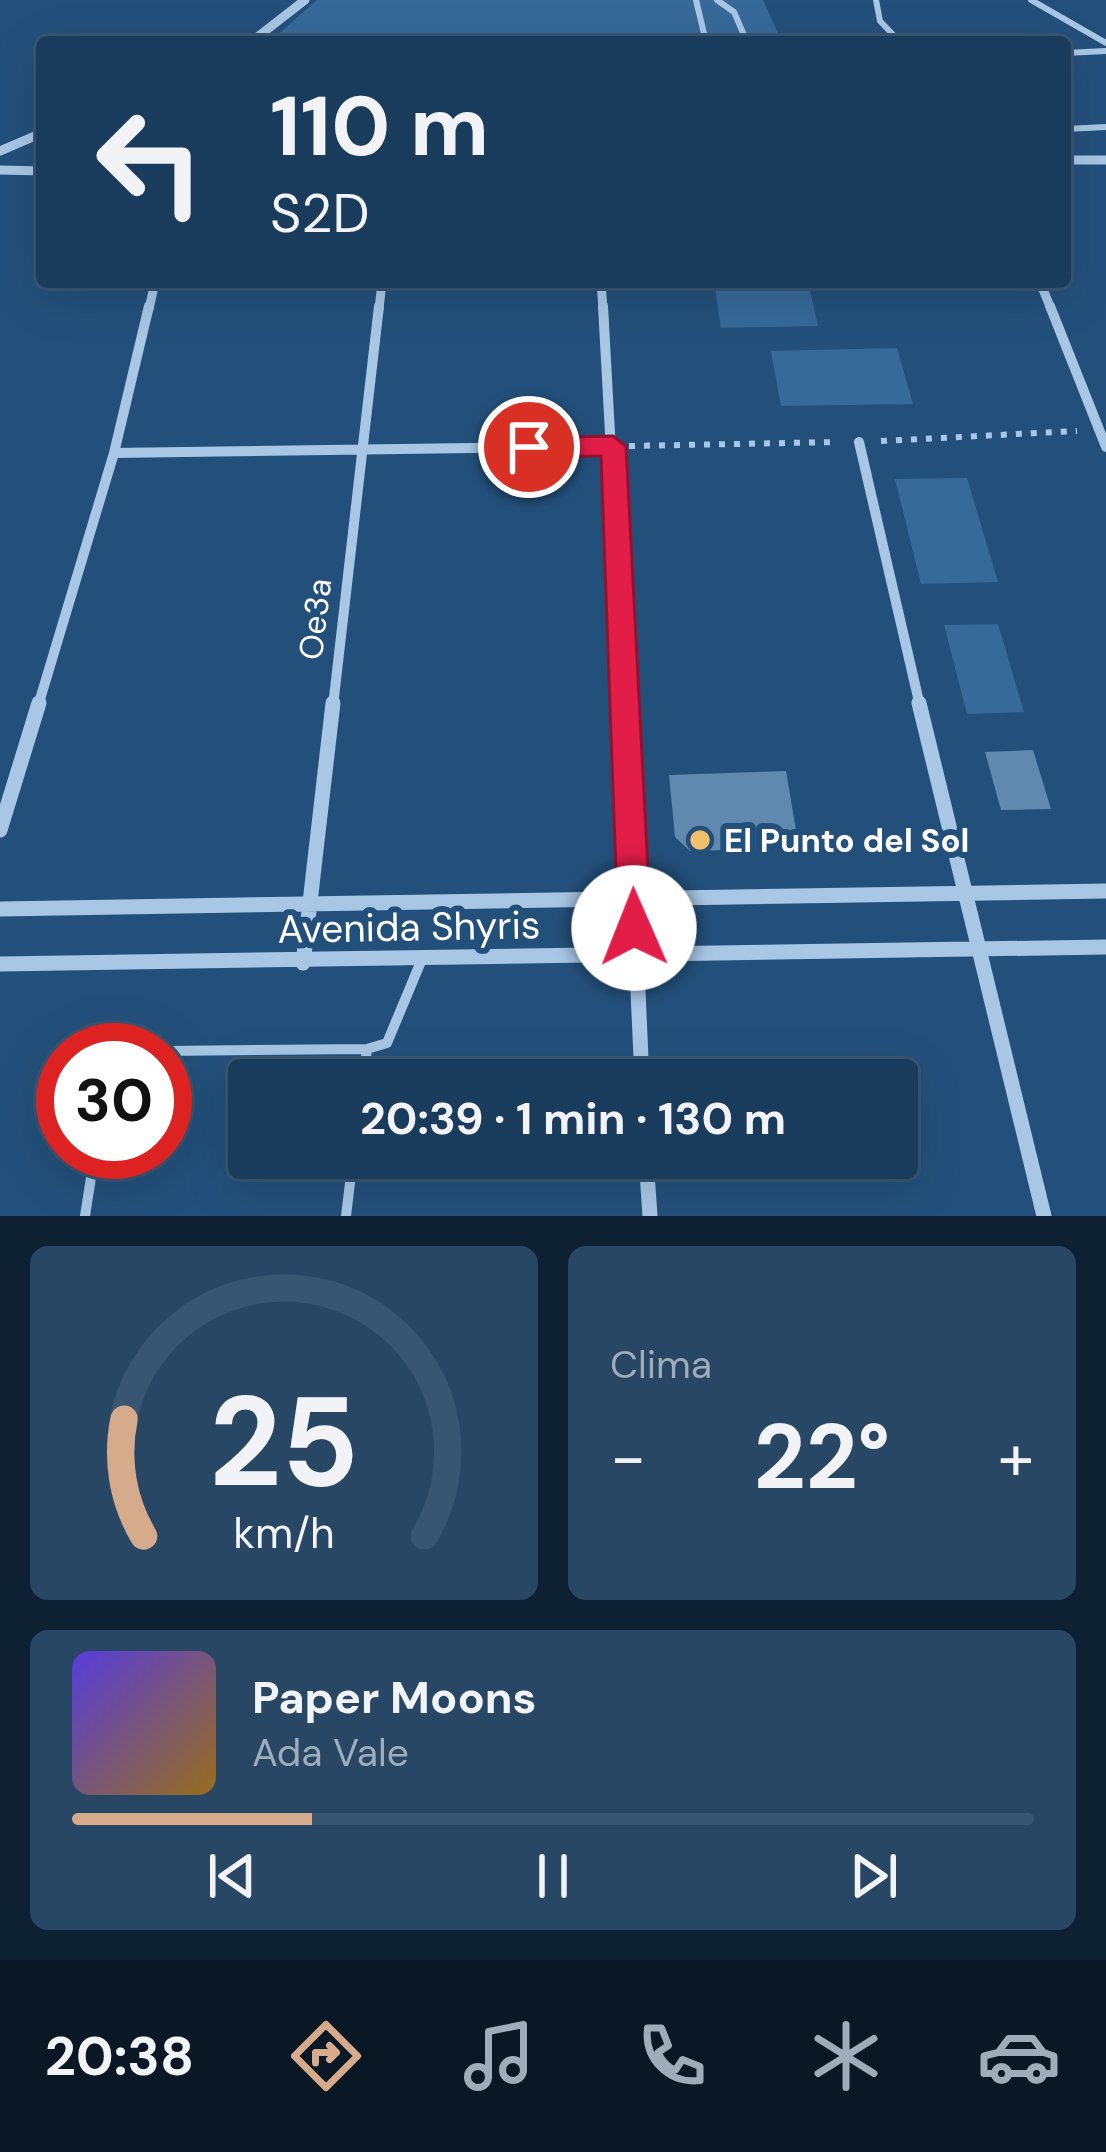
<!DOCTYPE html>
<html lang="es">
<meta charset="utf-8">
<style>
body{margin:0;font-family:"DM Sans",sans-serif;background:#274765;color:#f1f3f6;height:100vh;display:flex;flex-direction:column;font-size:45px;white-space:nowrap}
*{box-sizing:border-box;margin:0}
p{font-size:39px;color:#9fadbb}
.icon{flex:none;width:66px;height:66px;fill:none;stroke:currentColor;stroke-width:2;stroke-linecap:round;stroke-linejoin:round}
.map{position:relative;height:1216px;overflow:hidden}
.drawer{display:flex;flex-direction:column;gap:30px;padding:30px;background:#0e2133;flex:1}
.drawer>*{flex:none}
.guide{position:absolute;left:36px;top:36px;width:1035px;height:252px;border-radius:12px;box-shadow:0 12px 48px #0002,0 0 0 3px #385672;background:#1a3c5c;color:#f1f3f6;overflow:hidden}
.speed{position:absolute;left:36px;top:1023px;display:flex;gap:24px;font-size:60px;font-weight:700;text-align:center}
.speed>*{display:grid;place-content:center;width:156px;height:156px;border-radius:50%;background:#1a3c5c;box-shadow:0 12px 48px #0002,0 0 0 3px #385672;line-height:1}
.speed .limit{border:18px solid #d22;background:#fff;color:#111}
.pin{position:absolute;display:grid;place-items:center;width:102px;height:102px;color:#fff;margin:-51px;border:6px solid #fff;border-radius:50%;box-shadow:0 3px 12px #0007}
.me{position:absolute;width:132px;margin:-66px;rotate:359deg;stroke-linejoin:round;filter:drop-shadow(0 0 9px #0008)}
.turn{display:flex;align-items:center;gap:42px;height:252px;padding:0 36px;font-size:54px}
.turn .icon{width:156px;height:156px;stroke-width:2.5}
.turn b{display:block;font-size:84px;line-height:102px}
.big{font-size:90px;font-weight:700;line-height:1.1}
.drawer .tile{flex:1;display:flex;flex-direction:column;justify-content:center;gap:18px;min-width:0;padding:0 42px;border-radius:18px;background:#274765}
.drawer .dial{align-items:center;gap:0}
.dial svg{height:312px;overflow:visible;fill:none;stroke:#385672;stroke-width:7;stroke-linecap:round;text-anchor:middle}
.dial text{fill:#f1f3f6;stroke:none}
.song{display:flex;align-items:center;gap:36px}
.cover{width:144px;height:144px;border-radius:18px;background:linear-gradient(135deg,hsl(250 70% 55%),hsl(40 70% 35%))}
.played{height:12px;border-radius:6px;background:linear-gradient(90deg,#d6ab8b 25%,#385672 25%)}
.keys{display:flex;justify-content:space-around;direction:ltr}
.heat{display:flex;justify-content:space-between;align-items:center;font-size:66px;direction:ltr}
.drawer .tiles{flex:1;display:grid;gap:30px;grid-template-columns:1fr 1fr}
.tile:last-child{grid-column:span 2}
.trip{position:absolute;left:228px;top:1059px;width:690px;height:120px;border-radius:12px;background:#1a3c5c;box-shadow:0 12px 48px #0002,0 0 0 3px #385672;font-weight:700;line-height:120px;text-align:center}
.dock{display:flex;height:192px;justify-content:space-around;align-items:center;background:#0a1825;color:#9fadbb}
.dock .icon{width:84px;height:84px}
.dock .active{color:#d6ab8b}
.dock b{font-size:54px;color:#f1f3f6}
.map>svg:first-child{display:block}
.green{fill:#376a99}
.building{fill:#6089af}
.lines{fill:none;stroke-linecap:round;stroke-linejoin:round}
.path{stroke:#a7c7e5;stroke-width:6;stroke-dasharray:6 9;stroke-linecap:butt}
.lane-far1{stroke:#a7c7e5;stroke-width:6}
.lane{stroke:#a7c7e5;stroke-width:10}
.street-far2{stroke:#a7c7e5;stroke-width:9}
.street-far1{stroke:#a7c7e5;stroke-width:10}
.street{stroke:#a7c7e5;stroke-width:15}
.route{fill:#e11d48;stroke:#92132f;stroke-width:3}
.poi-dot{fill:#f0c06a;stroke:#23507b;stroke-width:4.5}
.labels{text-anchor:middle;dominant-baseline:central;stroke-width:12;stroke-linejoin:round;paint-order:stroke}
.street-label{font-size:33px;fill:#fff;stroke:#23507b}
.poi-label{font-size:33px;font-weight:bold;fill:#fff;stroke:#23507b;text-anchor:start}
.near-street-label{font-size:39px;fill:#fff;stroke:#23507b}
</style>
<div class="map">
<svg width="1106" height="1216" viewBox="0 0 1106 1216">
<rect width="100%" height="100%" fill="#23507b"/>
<!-- green -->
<path class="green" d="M317 0H763L782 42H269Z
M714 282H808L818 326 721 328Z
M897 348 913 404 781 406 771 351Z
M967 478 998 582 921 584 895 479Z
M998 624 1024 712 967 714 944 625Z"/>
<!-- building -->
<path class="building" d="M1033 750 1051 809 1001 810 985 752Z
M786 771 799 848 690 851 675 837 669 775Z"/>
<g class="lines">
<!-- path -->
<path class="path" d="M881 441 1077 431
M629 446 838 442"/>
<!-- lane-far1 -->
<path class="lane-far1" d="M696 0 706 42
M717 0 734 12 747 42
M876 0 880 21 900 42
M1031 0 1106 43
M1065 53 1106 51
M1065 129 1106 127"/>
<!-- lane -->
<path class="lane" d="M165 1051 367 1049 387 1043 422 959
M363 1080 367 1049
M85 1216 95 1152
M346 1216 353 1158"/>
<!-- street-far2 -->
<path class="street-far2" d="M251 42 305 0
M0 151 42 133
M1065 160H1106
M0 170 42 171
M601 282 603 309
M1040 282 1051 309
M149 309 155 282
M379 309 382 282"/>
<!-- street-far1 -->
<path class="street-far1" d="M603 306 625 706
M1050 306 1106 447
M859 442 920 706
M114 453 613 446
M38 706 114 453 149 306
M333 706 379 306"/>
<!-- street -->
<path class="street" d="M625 703 642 1080
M919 703 1044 1216
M0 830 39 703
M0 909 1106 891
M303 963 333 703
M0 964 1106 947
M646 1158 650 1216"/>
</g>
<!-- route -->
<path class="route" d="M613 436 626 446 651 928 646 940 634 944 623 940 618 928 601 456 529 457 517 447 529 438Z"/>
<!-- markers -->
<circle class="poi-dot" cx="700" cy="840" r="12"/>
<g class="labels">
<!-- street labels -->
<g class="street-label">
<text transform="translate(315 619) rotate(-83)">Oe3a</text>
</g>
<!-- poi labels -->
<g class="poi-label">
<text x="724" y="840">El Punto del Sol</text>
</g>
<!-- near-street labels -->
<g class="near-street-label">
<text transform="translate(409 927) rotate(-1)">Avenida Shyris</text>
</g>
</g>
</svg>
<div class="speed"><div class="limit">30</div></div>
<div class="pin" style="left:529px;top:447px;background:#d93025"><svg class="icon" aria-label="arrive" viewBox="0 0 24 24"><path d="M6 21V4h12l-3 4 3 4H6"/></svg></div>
<svg class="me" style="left:634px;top:928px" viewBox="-20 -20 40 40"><circle r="19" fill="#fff"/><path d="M0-13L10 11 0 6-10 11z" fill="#e11d48"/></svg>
<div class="trip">20:39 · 1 min · 130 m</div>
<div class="guide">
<div class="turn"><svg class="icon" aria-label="left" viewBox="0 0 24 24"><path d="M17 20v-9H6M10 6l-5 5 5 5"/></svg><div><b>110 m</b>S2D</div></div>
</div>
</div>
<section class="drawer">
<div class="tiles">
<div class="tile dial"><svg viewBox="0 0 100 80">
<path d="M14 69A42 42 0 1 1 86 69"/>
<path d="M14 69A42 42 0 0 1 9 39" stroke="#d6ab8b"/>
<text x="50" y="56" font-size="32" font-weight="700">25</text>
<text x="50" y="72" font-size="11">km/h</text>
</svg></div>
<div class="tile"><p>Clima</p>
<div class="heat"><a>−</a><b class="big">22°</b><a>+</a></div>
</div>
<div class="tile">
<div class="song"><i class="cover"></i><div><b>Paper Moons</b><p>Ada Vale</p></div></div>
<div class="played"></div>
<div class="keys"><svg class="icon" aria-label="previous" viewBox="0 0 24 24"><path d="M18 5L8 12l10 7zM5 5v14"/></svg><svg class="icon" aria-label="pause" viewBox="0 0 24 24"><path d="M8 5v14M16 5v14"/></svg><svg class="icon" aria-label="next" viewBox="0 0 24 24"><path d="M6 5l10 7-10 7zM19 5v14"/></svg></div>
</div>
</div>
</section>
<nav class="dock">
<b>20:38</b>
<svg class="icon active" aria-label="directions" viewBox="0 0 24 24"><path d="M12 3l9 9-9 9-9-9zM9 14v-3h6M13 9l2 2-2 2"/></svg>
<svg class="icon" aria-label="music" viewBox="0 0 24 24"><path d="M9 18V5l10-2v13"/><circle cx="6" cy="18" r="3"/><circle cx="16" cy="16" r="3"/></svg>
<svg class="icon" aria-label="phone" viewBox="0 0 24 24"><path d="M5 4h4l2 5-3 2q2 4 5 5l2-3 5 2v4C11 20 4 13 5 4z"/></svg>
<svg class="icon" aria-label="climate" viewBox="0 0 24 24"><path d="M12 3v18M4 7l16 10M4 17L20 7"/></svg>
<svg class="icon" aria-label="car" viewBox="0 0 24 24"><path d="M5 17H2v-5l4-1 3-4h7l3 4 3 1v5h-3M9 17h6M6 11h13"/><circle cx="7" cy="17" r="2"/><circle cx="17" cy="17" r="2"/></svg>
</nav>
